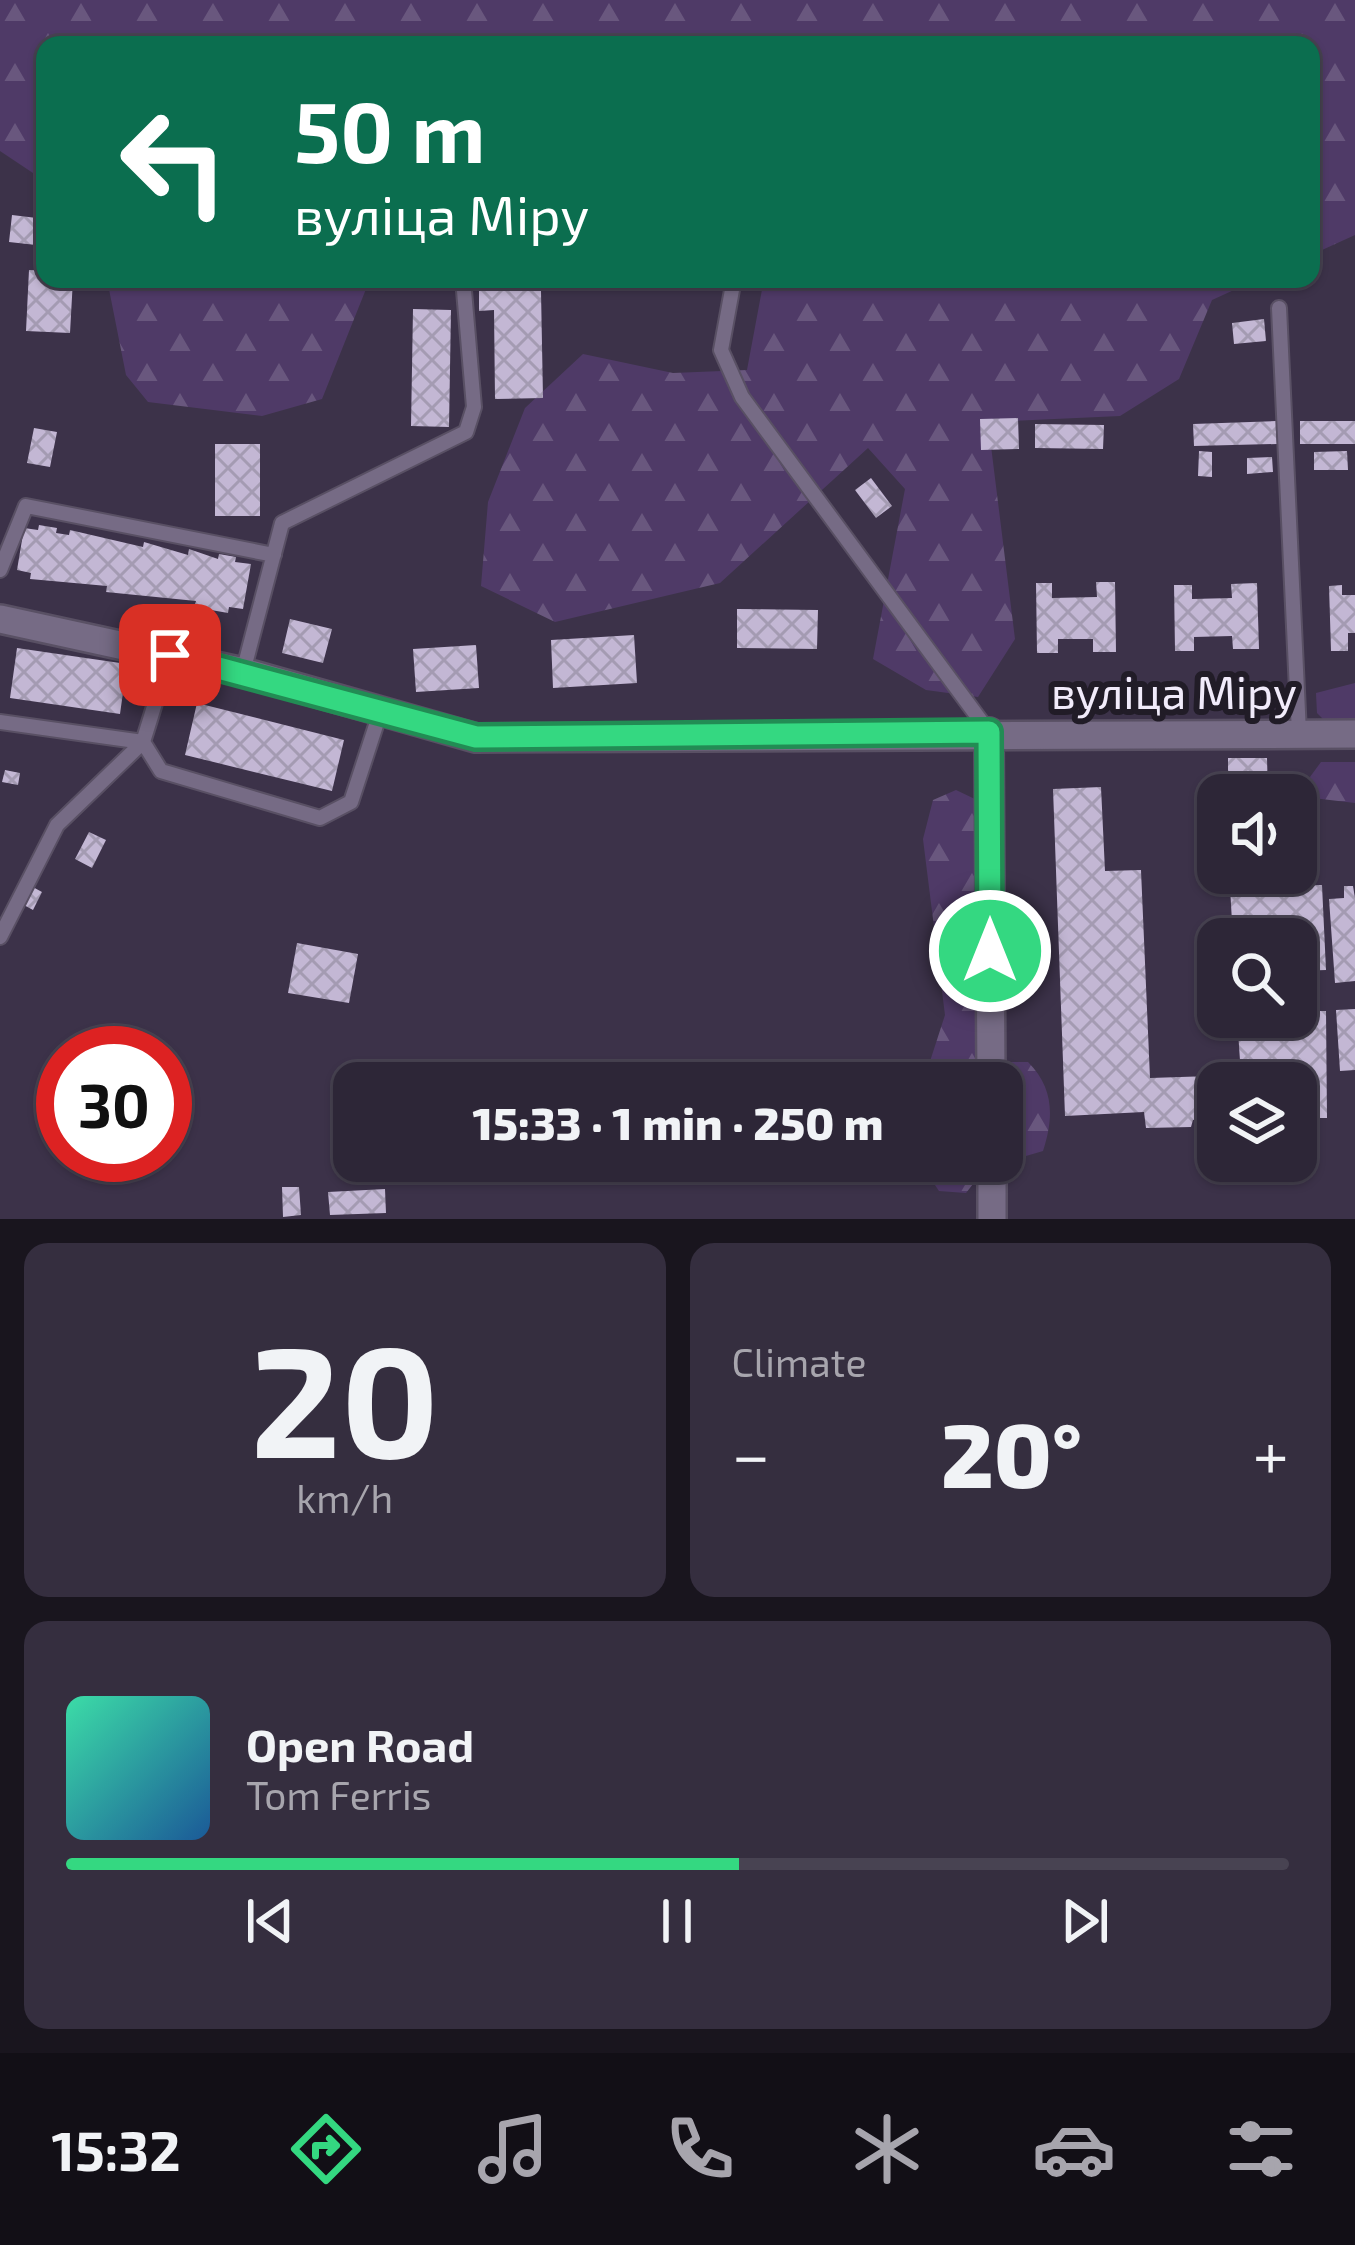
<!DOCTYPE html>
<meta charset="utf-8">
<style>
body{margin:0;font-family:"Exo 2",sans-serif;background:#352e3f;color:#f1f3f6;height:100vh;display:flex;flex-direction:column;font-size:45px;white-space:nowrap}
*{box-sizing:border-box;margin:0}
p{font-size:39px;color:#a7a5ad}
.icon{flex:none;width:66px;height:66px;fill:none;stroke:currentColor;stroke-width:2;stroke-linecap:round;stroke-linejoin:round}
.map{position:relative;height:1219px;overflow:hidden}
.sheet{display:flex;flex-direction:column;gap:24px;padding:24px;background:#19151e;flex:1}
.sheet>*{flex:none}
.guide{position:absolute;left:36px;top:36px;width:1284px;height:252px;border-radius:24px;box-shadow:0 3px 9px #0004,0 0 0 3px #484352;background:#0b6e4f;color:#fff;overflow:hidden}
.tools{position:absolute;left:1197px;top:774px;display:grid;gap:24px}
.tools a{display:grid;place-items:center;width:120px;height:120px;border-radius:24px;background:#2d2637;box-shadow:0 3px 9px #0004,0 0 0 3px #484352;font-size:60px}
.speed{position:absolute;left:36px;top:1026px;display:flex;gap:24px;font-size:60px;font-weight:700;text-align:center}
.speed>*{display:grid;place-content:center;width:156px;height:156px;border-radius:50%;background:#2d2637;box-shadow:0 3px 9px #0004,0 0 0 3px #484352;line-height:1}
.speed .limit{border:18px solid #d22;background:#fff;color:#111}
.pin{position:absolute;display:grid;place-items:center;width:102px;height:102px;color:#fff;margin:-51px;border-radius:24px;box-shadow:0 6px 18px #0006}
.me{position:absolute;width:132px;margin:-66px;rotate:0deg;stroke-linejoin:round;filter:drop-shadow(0 0 9px #0008)}
.turn{display:flex;align-items:center;gap:42px;height:252px;padding:0 60px;font-size:54px}
.turn .icon{width:156px;height:156px;stroke-width:2.5}
.turn b{display:block;font-size:84px;line-height:102px}
.big{font-size:90px;font-weight:800;line-height:1.1}
.sheet .tile{flex:1;display:flex;flex-direction:column;justify-content:center;gap:18px;min-width:0;padding:0 42px;border-radius:24px;background:#352e3f}
.sheet .dial{align-items:center;gap:0}
.dial b{font-size:156px;line-height:1}
.song{display:flex;align-items:center;gap:36px}
.cover{width:144px;height:144px;border-radius:18px;background:linear-gradient(135deg,hsl(160 70% 55%),hsl(210 70% 35%))}
.played{height:12px;border-radius:6px;background:linear-gradient(90deg,#34d881 55%,#484352 55%)}
.keys{display:flex;justify-content:space-around;direction:ltr}
.heat{display:flex;justify-content:space-between;align-items:center;font-size:66px;direction:ltr}
.sheet .tiles{flex:1;display:grid;gap:24px;grid-template-columns:1fr 1fr}
.tile:last-child{grid-column:span 2}
.trip{position:absolute;left:333px;top:1062px;width:690px;height:120px;border-radius:24px;background:#2d2637;box-shadow:0 3px 9px #0004,0 0 0 3px #484352;font-weight:800;line-height:120px;text-align:center}
.tabs{display:flex;height:192px;justify-content:space-around;align-items:center;background:#120f16;color:#a7a5ad}
.tabs .icon{width:84px;height:84px}
.tabs .on{color:#34d881}
.tabs b{font-size:54px;color:#f1f3f6}
.map>svg:first-child{display:block}
.forest{fill:url(#forest-firs)}
.building{fill:url(#building-cross-hatch)}
.lines{fill:none;stroke-linecap:round;stroke-linejoin:round}
.lane-casing{stroke:#595064;stroke-width:18}
.street-casing{stroke:#595064;stroke-width:32}
.lane{stroke:#766b85;stroke-width:14}
.street{stroke:#766b85;stroke-width:27}
.route-casing{stroke:#228c54;stroke-width:30}
.route{stroke:#34d881;stroke-width:21}
.labels{text-anchor:middle;dominant-baseline:central;stroke-width:12;stroke-linejoin:round;paint-order:stroke}
.street-label{font-size:45px;fill:#f1ebfa;stroke:#211c27}
</style>
<div class="map">
<svg width="1355" height="1219" viewBox="0 0 1355 1219">
<defs>
<pattern id="forest-firs" width="22" height="20" patternUnits="userSpaceOnUse" patternTransform="scale(3)"><rect width="22" height="20" fill="#4f3a67"/><path d="M5 1l3.5 6h-7zM16 11l3.5 6h-7z" fill="#69577e"/></pattern>
<pattern id="building-cross-hatch" width="8" height="8" patternUnits="userSpaceOnUse" patternTransform="scale(3)"><rect width="8" height="8" fill="#c3b7d4"/><path d="M0 0l8 8M0 8l8-8" fill="none" stroke="#a49bb2"/></pattern>
</defs>
<rect width="100%" height="100%" fill="#3c3249"/>
<!-- forest -->
<path class="forest" d="M0 0H1355V235L1311 255V45H45V181L0 151Z
M107 279H370L322 399 262 416 148 402 126 375Z
M764 279H1258L1212 300 1179 379 1120 416 988 422 1015 639 978 697 926 690 873 659 905 489 868 448 720 583 555 622 481 586 488 502 525 408 583 354 673 373 747 370Z
M1355 683V726L1328 724 1317 713 1316 693Z
M1321 762H1355V803L1313 798 1310 777Z
M956 790 979 801 985 1083H923L945 1015 923 839 933 800Z
M1007 1062H1028C1054 1088 1054 1117 1043 1151L1019 1158 1002 1150 1000 1083Z
M919 1161H981L980 1175 966 1193 939 1191Z"/>
<!-- building -->
<path class="building" d="M12 215 45 219V246L9 242Z
M29 270 45 271V279H73L70 333 26 331Z
M479 279H719V288L541 291 543 398 495 399 494 310 479 311Z
M413 309 451 310 449 427 411 426Z
M1264 319 1266 341 1234 344 1232 323Z
M1018 418 1019 449 981 450 980 419Z
M1276 421 1277 444 1194 446 1193 424Z
M1300 421H1355V444H1300Z
M1035 424 1104 425 1103 449 1035 448Z
M34 428 57 432 50 467 27 463Z
M215 444H260V516H215Z
M1199 451 1212 452V477L1198 476Z
M1347 451 1348 470H1314V452Z
M1272 457 1273 472 1247 474V458Z
M871 478 892 506 876 518 855 490Z
M39 525 57 528 56 533 69 535 70 530 143 547 144 542 188 555 189 549 218 559 219 554 236 557 235 562 251 564 243 609 229 607 228 613 194 607 196 601 106 592 107 586 30 579 31 573 17 570 24 528 38 530Z
M1096 582H1115L1116 652H1093V639H1058V653H1037L1036 583H1052V598L1097 597Z
M1257 583 1259 649H1233L1232 636 1194 637V651H1175L1174 585H1192V599L1232 598 1231 584Z
M1342 585V595H1355V633H1348V651H1331L1329 586Z
M737 609 818 610 817 649 737 648Z
M290 619 332 629 323 663 282 653Z
M634 635 637 683 553 688 551 640Z
M476 645 479 688 416 692 413 649Z
M17 648 127 664 120 714 10 698Z
M197 703 344 740 332 791 185 755Z
M1228 758H1267L1268 795H1228Z
M5 770 20 773 18 785 2 782Z
M1101 787 1105 871 1141 870 1150 1078 1241 1075 1237 1017H1296V1011H1326L1327 1118H1296V1083H1218V1119L1193 1120 1191 1127 1146 1128 1144 1112 1065 1116 1053 789Z
M89 832 106 840 92 868 75 859Z
M1322 885 1326 970 1296 971V939H1233L1230 887Z
M31 886 42 892 33 910 22 904Z
M1344 886H1353L1355 898V981L1335 983 1329 899 1344 898Z
M297 943 358 954 349 1003 288 993Z
M1355 1009V1070L1340 1071 1336 1010Z
M282 1187H299L301 1215 283 1217Z
M385 1189 386 1213 330 1215 328 1192Z"/>
<g class="lines">
<defs>
<path id="lane" d="M734 279 721 350 742 397 989 732
M1279 308 1299 733
M0 570 26 506 274 555
M170 655 143 742 161 771 320 818 351 802 380 713
M243 672 282 523 466 432 474 407 463 279
M0 722 143 742
M0 937 57 825 143 742"/>
<path id="street" d="M0 619 243 672 476 738 1355 734
M989 732 991 1083
M992 1161V1219"/>
</defs>
<!-- lane casing -->
<use href="#lane" class="lane-casing"/>
<!-- street casing -->
<use href="#street" class="street-casing"/>
<!-- lane -->
<use href="#lane" class="lane"/>
<!-- street -->
<use href="#street" class="street"/>
</g>
<g class="lines">
<defs>
<path id="route" d="M170 655 476 737 989 732 990 951"/>
</defs>
<!-- route casing -->
<use href="#route" class="route-casing"/>
<!-- route -->
<use href="#route" class="route"/>
</g>
<g class="labels">
<!-- street labels -->
<g class="street-label">
<text x="1174" y="691">вуліца Міру</text>
</g>
</g>
</svg>
<div class="tools">
<a><svg class="icon" aria-label="sound" viewBox="0 0 24 24"><path d="M4 9h4l5-4v14l-5-4H4zM17 9q2 3 0 6"/></svg></a>
<a><svg class="icon" aria-label="search" viewBox="0 0 24 24"><circle cx="10" cy="10" r="6"/><path d="M15 15l6 6"/></svg></a>
<a><svg class="icon" aria-label="layers" viewBox="0 0 24 24"><path d="M12 4l9 5-9 5-9-5zM3 14l9 5 9-5"/></svg></a>
</div>
<div class="speed"><div class="limit">30</div></div>
<div class="pin" style="left:170px;top:655px;background:#d93025"><svg class="icon" aria-label="arrive" viewBox="0 0 24 24"><path d="M6 21V4h12l-3 4 3 4H6"/></svg></div>
<svg class="me" style="left:990px;top:951px" viewBox="-20 -20 40 40"><circle r="17" fill="#34d881" stroke="#fff" stroke-width="3"/><path d="M0-11L8 9 0 5-8 9z" fill="#fff"/></svg>
<div class="trip">15:33 · 1 min · 250 m</div>
<div class="guide">
<div class="turn"><svg class="icon" aria-label="left" viewBox="0 0 24 24"><path d="M17 20v-9H6M10 6l-5 5 5 5"/></svg><div><b>50 m</b>вуліца Міру</div></div>
</div>
</div>
<section class="sheet">
<div class="tiles">
<div class="tile dial"><b>20</b><p>km/h</p></div>
<div class="tile"><p>Climate</p>
<div class="heat"><a>−</a><b class="big">20°</b><a>+</a></div>
</div>
<div class="tile">
<div class="song"><i class="cover"></i><div><b>Open Road</b><p>Tom Ferris</p></div></div>
<div class="played"></div>
<div class="keys"><svg class="icon" aria-label="previous" viewBox="0 0 24 24"><path d="M18 5L8 12l10 7zM5 5v14"/></svg><svg class="icon" aria-label="pause" viewBox="0 0 24 24"><path d="M8 5v14M16 5v14"/></svg><svg class="icon" aria-label="next" viewBox="0 0 24 24"><path d="M6 5l10 7-10 7zM19 5v14"/></svg></div>
</div>
</div>
</section>
<nav class="tabs">
<b>15:32</b>
<svg class="icon on" aria-label="directions" viewBox="0 0 24 24"><path d="M12 3l9 9-9 9-9-9zM9 14v-3h6M13 9l2 2-2 2"/></svg>
<svg class="icon" aria-label="music" viewBox="0 0 24 24"><path d="M9 18V5l10-2v13"/><circle cx="6" cy="18" r="3"/><circle cx="16" cy="16" r="3"/></svg>
<svg class="icon" aria-label="phone" viewBox="0 0 24 24"><path d="M5 4h4l2 5-3 2q2 4 5 5l2-3 5 2v4C11 20 4 13 5 4z"/></svg>
<svg class="icon" aria-label="climate" viewBox="0 0 24 24"><path d="M12 3v18M4 7l16 10M4 17L20 7"/></svg>
<svg class="icon" aria-label="car" viewBox="0 0 24 24"><path d="M5 17H2v-5l4-1 3-4h7l3 4 3 1v5h-3M9 17h6M6 11h13"/><circle cx="7" cy="17" r="2"/><circle cx="17" cy="17" r="2"/></svg>
<svg class="icon" aria-label="filters" viewBox="0 0 24 24"><path d="M4 7h16M4 17h16"/><circle cx="9" cy="7" r="2"/><circle cx="15" cy="17" r="2"/></svg>
</nav>
